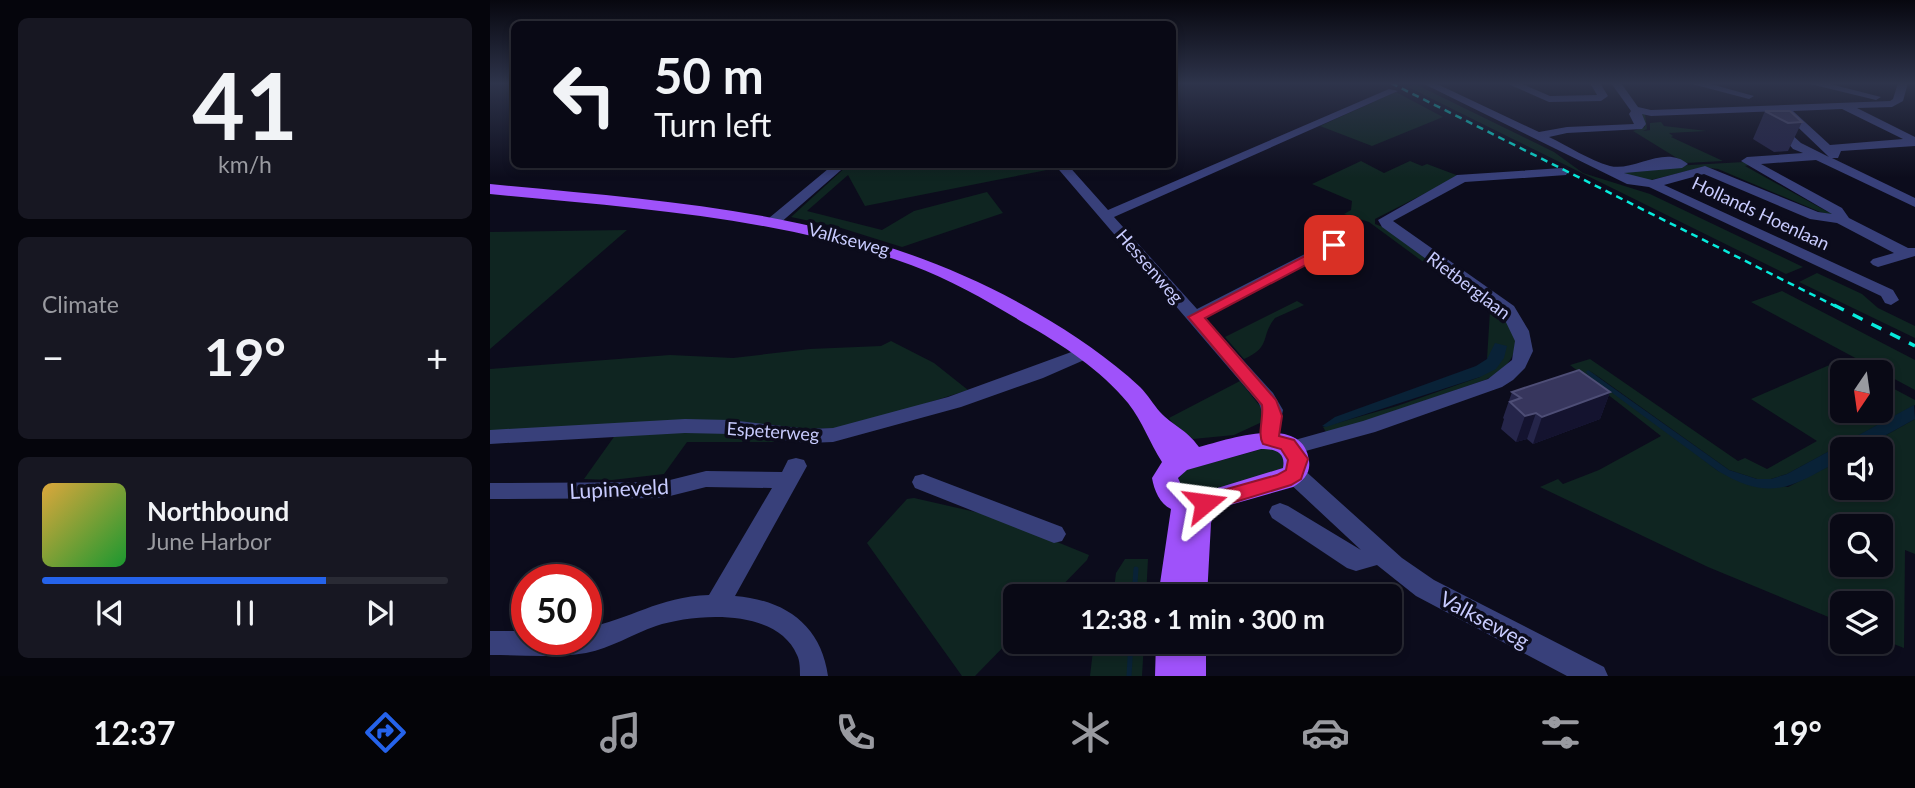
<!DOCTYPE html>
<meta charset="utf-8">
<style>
body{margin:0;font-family:Lato,sans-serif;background:#171722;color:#f1f3f6;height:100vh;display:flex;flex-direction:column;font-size:26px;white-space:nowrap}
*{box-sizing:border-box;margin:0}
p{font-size:23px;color:#999aa0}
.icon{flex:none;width:38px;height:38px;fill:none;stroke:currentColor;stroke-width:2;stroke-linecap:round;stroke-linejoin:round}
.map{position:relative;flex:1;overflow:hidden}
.panel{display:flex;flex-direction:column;gap:18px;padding:18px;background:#05050c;width:490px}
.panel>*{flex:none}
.top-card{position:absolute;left:21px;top:21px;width:665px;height:147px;border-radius:10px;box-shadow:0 4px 10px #0003,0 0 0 2px #292a34;background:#090915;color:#f1f3f6;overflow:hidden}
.needle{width:46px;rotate:193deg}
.buttons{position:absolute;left:1340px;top:360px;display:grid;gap:14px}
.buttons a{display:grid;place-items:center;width:63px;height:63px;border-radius:10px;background:#090915;box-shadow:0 4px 10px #0003,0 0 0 2px #292a34;font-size:35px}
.speed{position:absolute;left:21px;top:564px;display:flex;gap:14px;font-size:35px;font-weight:700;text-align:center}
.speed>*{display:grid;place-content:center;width:91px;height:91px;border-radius:50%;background:#090915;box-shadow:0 4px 10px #0003,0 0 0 2px #292a34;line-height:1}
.speed .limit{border:10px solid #d22;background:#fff;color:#111}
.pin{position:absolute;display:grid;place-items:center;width:60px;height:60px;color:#fff;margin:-30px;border-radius:14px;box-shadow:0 4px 10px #0006}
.me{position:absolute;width:77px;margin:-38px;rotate:74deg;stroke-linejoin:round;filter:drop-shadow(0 0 5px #0008)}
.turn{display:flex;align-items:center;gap:24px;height:147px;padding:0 28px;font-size:32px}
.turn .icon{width:91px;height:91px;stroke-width:2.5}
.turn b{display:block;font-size:49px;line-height:60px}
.big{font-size:52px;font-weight:700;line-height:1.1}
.panel .widget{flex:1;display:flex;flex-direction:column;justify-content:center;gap:10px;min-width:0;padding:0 24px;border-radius:10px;background:#171722}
.panel .dial{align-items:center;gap:0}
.dial b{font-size:91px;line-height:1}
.song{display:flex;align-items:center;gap:21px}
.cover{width:84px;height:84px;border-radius:10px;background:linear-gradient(135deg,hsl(40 70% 55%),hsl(130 70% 35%))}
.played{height:7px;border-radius:4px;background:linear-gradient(90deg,#2563eb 70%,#292a34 70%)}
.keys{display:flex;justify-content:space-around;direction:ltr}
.heat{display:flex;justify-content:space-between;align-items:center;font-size:38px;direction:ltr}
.trip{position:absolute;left:513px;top:584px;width:399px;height:70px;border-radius:10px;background:#090915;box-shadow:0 4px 10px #0003,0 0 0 2px #292a34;font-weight:700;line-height:70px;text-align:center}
.menu{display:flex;height:112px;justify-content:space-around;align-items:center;background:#040408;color:#999aa0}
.menu .icon{width:49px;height:49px}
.menu .on{color:#2563eb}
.menu b{font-size:32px;color:#f1f3f6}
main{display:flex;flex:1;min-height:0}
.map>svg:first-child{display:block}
.green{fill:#0f2521;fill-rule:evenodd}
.water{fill:#092237}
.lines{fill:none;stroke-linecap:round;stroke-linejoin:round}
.stream{stroke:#092237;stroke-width:5}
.minor{fill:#38407a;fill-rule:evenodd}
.major{fill:#9f52fa;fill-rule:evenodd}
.rail-far1{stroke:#06ebdc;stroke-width:2.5;stroke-dasharray:7 5;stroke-linecap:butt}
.rail{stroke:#06ebdc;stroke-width:3.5;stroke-dasharray:11 10;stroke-linecap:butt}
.wall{fill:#25254a}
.shaded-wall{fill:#14132f}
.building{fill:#37365d;stroke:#4e4e76;stroke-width:2}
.route{fill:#e11d48;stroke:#92132f;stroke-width:2}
.labels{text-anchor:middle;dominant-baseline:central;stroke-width:7;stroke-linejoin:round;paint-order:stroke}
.street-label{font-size:18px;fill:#c8cbfe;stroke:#0c0c1c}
.near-street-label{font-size:21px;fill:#c8cbfe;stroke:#0c0c1c}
</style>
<main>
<section class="panel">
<div class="widget dial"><b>41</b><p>km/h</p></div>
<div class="widget"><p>Climate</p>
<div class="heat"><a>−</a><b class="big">19°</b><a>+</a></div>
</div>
<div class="widget">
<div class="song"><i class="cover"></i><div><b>Northbound</b><p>June Harbor</p></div></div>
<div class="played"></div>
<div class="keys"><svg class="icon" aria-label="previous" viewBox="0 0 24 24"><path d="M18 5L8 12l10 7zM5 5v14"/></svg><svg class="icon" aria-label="pause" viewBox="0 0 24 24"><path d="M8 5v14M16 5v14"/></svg><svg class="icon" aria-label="next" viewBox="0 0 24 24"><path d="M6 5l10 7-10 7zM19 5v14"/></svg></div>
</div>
</section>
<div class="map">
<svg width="1425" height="676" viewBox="0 0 1425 676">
<rect width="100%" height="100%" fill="#0c0c1c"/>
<!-- green -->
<path class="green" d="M925 84 1064 152 1093 173 1160 194 1313 267 1296 274 918 87Z
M906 92 953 117 882 146 830 126Z
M1149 114H1155L1157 129 1153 131 1160 130V123L1171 122 1174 126 1217 131 1179 133 1183 136 1181 137 1233 161 1195 163 1143 131 1155 127Z
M871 161 894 173 920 161 932 166 937 164 969 176 885 219V224L898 229C920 245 942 261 964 277 978 288 1005 303 1016 316 1036 343 1023 367 995 380L867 424 836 432 833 427 907 406 990 377 1003 351 997 359 1000 311 879 222 854 214 861 210 862 201 822 184Z
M1254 162 1259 165 1255 166 1338 212 1342 211 1345 216 1330 212 1228 169 1213 167 1153 182 1128 172 1147 168Z
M558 165 562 169 375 206 358 175 317 211 392 230 424 211 497 192 513 213 412 247 348 227 301 217 358 165Z
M137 230 0 349V232Z
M1327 273 1372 294 1388 308 1425 326V338L1309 282Z
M1292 291 1425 360V390L1261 302Z
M807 301 814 305 785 318C770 336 782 347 754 359L735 337Z
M401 341 444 363 478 390 359 428 0 434V369L180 355 243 358 320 349 391 346Z
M1100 359 1248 461 1255 458 1277 469 1327 441 1261 399 1351 360 1375 373H1353V411H1391V382L1425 400V405L1297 474 1281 479H1267L1239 470 1099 370 1228 471 1298 487 1353 459V488H1391V450H1369L1425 419V554L1415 550 1414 648 1391 639V604H1353V623L1218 567 1050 487 1068 479 1073 484 1109 470 1171 436 1080 365ZM1353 527H1391V565H1353Z
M750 381 773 410 772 422 744 435 703 439 692 437 679 418Z
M226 432 284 438V442H197L174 474 122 480 94 479 126 434Z
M776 448 792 453 796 468 707 495 692 490 688 479 696 470Z
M424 498 503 516 599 555 597 560 561 597H525V635L485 676H472L377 543 417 499Z
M635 559H658L656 597H623L626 573Z
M604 642H654L652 676H600Z"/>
<!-- water -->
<path class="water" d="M1005 343 1017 346 1014 358 1006 369 990 377 836 427 832 426 845 417 986 366 997 359Z
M1098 370 1239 470 1267 479H1281L1297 474 1424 405 1425 419 1369 450H1353V459C1303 485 1283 504 1228 471L1098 375 1096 372Z"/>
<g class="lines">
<!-- stream -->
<path class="stream" d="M644 597 646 569
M639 676 641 642"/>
<!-- minor -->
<path class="minor" d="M932 83H945L1049 132 1077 127 1144 124 1139 114 1141 111 1121 83H1131L1148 107 1161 110 1400 101 1403 99 1408 83H1418L1413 101 1402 107 1367 108 1425 137V146L1351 151 1348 158H1342L1425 198V207L1326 160 1271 164 1352 208 1359 218 1418 248H1425V256L1388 267 1383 265 1380 262 1383 259 1404 253 1347 223 1320 219 1214 174 1174 185 1403 290 1409 300 1401 305 1395 303 1391 296 1159 187 1137 184ZM1352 109 1413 139 1340 145 1303 111ZM1291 111 1339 157 1311 143 1287 121 1283 122V126L1303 149 1313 153 1257 157 1251 161 1342 214 1328 212 1215 166 1162 180 1134 173 1192 168 1198 164C1175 144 1144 172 1120 166 1099 160 1078 146 1059 137L1077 133 1152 129 1156 124 1152 114 1161 116Z
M1016 83H1030L1060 96 1107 95 1100 83H1110L1118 96 1111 101 1059 102Z
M1198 83H1217L1264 96 1259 99Z
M1316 83H1336L1391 97 1386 100Z
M899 89 908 91 624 217 707 309 862 230 867 229 874 233 715 318 783 393 793 410 786 445 779 447 772 445C765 431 777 416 768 402L564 164H577L618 210Z
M344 164H358L289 224H279V218Z
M1072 168 1078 172 1076 175 975 182 903 221 1024 306 1039 331 1043 351 1035 368 1023 380 1012 387 885 432 801 455 794 453 791 448 794 443 873 421 998 379 1022 360 1025 341 1012 314 892 227 888 220 967 175Z
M595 347 604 353 601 357 553 378 471 407 343 442 318 443 240 434 195 433 0 444V430L195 419 240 420 318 429 343 428 458 397Z
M306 458 314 460 317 466 245 596C295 600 331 625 338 676H310C310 669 310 661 307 655 287 608 206 613 166 626 142 634 122 648 96 653 65 658 32 655 0 655V631H37V639H96V628C141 619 168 597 219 595L282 488 216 487 172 498 0 499V483L172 482 216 471 292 472 298 460Z
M804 466 812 468 912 558 944 580 1114 667 1118 676H1077L926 596 887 565 866 571 857 568 782 518 779 512 782 506 790 503 798 506 871 550 796 480 793 474 796 468Z
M433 474 572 527 576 534 572 541 564 543 425 488 422 482 425 476Z"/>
<!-- major -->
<path class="major" d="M0 184C195 203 374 212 547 313 583 334 619 358 650 387 658 395 663 404 670 412 683 426 695 428 709 447 736 440 814 412 819 461 821 473 813 481 803 487L726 509 721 523 717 597H668L681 509C670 504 664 490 662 478L672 462C659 442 653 422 638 403 611 370 571 344 534 323 498 301 461 280 421 265 286 216 142 208 0 194ZM771 449C785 449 796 452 793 468L708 494 694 491 688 478 697 470Z
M666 642H716V676H665Z"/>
<!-- rail-far1 -->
<path class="rail-far1" d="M901 83 1347 307"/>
<!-- rail -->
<path class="rail" d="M1344 305 1425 346"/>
</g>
<!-- wall -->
<path class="wall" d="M1275 111 1312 122 1298 151 1284 152 1263 139Z
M1022 392H1120L1110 419 1043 444 1037 439 1026 442 1011 429 1014 419 1013 418Z"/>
<!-- shaded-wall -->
<path class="shaded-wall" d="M1120 392 1110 419 1043 444 1052 417Z
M1046 413 1037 439 1026 442 1035 416Z"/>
<!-- building -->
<path class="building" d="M1275 111H1300L1312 122 1298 123Z
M1089 370 1120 392 1052 417 1046 413 1035 416 1020 402 1031 398 1022 392Z"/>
<!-- sky -->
<linearGradient id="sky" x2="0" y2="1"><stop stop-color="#07070f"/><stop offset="0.47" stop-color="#2e344b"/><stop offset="1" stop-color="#2e344b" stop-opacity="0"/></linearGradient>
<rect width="1425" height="178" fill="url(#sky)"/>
<!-- route -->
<path class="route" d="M844 241 850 245 848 248 715 318 786 400 792 416 789 436 804 440 818 459 811 479 801 485 715 511 708 508 705 503 708 497 787 475 796 470 798 460 791 449 773 444C767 434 774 418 772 405L698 317Z"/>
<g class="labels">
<!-- street labels -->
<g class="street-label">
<text transform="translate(1271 213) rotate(25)">Hollands Hoenlaan</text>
<text transform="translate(359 239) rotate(15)">Valkseweg</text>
<text transform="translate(660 266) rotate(49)">Hessenweg</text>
<text transform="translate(979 285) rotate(37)">Rietberglaan</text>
<text transform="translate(283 431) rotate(4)">Espeterweg</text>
</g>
<!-- near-street labels -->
<g class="near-street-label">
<text transform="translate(129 488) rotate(-3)">Lupineveld</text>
<text transform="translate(995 619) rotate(28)">Valkseweg</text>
</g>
</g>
</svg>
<div class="buttons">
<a><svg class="needle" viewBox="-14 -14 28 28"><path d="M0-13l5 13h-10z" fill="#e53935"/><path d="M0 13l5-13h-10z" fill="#999aa0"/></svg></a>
<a><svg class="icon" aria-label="sound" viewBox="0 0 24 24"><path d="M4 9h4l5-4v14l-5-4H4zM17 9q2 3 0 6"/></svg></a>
<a><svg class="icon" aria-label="search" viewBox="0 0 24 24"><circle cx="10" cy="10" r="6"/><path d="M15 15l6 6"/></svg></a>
<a><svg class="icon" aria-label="layers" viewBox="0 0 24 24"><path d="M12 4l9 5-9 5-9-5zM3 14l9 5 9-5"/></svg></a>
</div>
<div class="speed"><div class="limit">50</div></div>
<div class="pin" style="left:844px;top:245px;background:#d93025"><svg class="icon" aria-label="arrive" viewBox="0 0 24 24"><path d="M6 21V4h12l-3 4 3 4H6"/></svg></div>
<svg class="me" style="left:715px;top:503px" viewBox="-20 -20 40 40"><path d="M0-17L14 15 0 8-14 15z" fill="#e11d48" stroke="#fff" stroke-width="4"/></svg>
<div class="trip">12:38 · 1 min · 300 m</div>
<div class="top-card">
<div class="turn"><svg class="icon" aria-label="left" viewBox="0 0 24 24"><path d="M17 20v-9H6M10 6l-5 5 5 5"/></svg><div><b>50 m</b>Turn left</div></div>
</div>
</div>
</main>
<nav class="menu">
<b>12:37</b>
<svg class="icon on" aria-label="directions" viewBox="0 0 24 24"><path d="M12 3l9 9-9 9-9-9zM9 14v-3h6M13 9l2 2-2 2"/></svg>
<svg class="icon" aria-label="music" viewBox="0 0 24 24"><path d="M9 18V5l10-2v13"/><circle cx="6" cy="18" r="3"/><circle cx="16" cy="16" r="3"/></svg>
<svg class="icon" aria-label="phone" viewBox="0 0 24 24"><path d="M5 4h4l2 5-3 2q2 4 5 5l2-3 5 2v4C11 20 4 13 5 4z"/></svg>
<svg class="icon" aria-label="climate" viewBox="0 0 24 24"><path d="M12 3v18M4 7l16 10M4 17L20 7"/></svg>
<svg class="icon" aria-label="car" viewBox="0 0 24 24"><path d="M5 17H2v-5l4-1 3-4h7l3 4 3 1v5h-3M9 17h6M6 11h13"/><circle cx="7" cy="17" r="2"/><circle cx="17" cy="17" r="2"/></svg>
<svg class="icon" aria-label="filters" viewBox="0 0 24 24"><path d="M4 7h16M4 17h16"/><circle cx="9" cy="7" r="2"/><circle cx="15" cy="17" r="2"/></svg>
<b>19°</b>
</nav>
